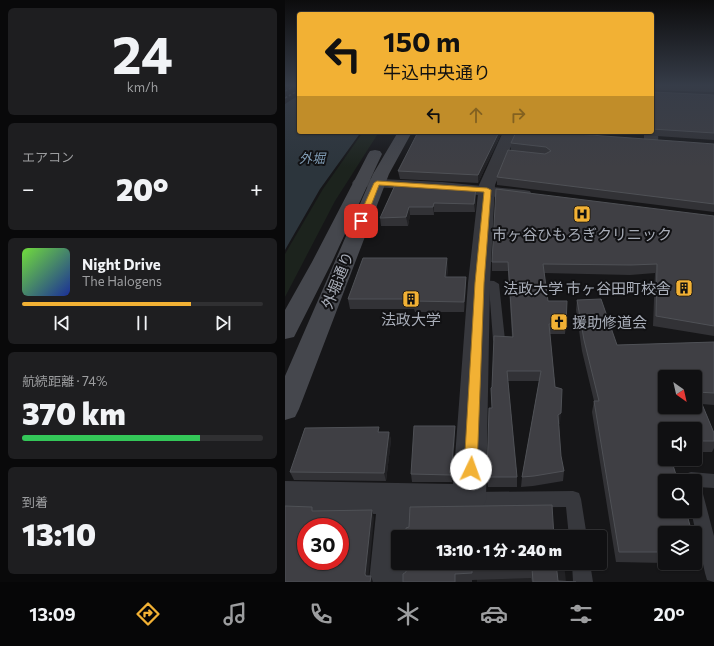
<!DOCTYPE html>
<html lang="ja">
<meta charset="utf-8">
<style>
body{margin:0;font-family:Commissioner,"Noto Sans JP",sans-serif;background:#1e1e20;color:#f1f3f6;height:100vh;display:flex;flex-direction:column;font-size:15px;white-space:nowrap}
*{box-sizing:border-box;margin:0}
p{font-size:13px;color:#9c9d9f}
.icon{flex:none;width:22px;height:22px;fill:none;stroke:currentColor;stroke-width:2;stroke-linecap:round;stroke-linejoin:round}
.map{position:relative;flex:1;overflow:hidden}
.sheet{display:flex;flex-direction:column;gap:8px;padding:8px;background:#09090a;width:285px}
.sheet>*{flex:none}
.hud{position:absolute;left:12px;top:12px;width:357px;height:122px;border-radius:4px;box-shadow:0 1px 3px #0004,0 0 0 1px #303032;background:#f2b134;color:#111;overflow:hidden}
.needle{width:26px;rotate:146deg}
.buttons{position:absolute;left:373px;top:370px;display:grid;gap:8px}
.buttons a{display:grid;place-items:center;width:44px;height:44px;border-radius:4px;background:#101012;box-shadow:0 1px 3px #0004,0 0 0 1px #303032;font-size:20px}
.speed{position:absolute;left:12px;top:518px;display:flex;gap:8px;font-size:20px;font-weight:700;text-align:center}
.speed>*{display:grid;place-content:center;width:52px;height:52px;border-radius:50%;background:#101012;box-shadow:0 1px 3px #0004,0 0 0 1px #303032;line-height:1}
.speed .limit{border:6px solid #d22;background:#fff;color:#111}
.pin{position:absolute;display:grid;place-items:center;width:34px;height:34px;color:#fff;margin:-17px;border-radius:8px;box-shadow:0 2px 6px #0006}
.me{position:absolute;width:44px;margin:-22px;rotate:3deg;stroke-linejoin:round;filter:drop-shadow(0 0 3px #0008)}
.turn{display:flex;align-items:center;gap:14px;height:84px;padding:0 20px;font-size:18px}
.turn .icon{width:52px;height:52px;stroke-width:2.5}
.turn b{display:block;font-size:28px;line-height:34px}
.lanes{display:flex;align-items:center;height:38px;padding:0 20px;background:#0003;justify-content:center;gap:20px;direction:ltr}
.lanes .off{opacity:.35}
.big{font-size:30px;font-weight:800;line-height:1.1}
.sheet .widget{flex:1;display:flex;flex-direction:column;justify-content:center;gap:6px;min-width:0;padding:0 14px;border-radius:6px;background:#1e1e20}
.sheet .dial{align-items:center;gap:0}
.dial b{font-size:52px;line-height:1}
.song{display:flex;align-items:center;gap:12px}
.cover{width:48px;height:48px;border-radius:6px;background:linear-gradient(135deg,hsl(100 70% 55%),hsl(230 70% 35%))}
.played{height:4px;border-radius:2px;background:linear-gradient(90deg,#f2b134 70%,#303032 70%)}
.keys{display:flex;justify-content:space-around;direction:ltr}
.heat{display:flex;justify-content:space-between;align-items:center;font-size:22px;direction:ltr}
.charge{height:6px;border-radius:3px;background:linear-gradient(90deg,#34c759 74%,#303032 0)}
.trip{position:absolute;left:106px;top:530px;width:216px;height:40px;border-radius:4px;background:#101012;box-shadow:0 1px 3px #0004,0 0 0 1px #303032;font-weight:800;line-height:40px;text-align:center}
.dock{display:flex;height:64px;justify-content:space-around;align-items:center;background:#060607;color:#9c9d9f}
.dock .icon{width:28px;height:28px}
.dock .selected{color:#f2b134}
.dock b{font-size:18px;color:#f1f3f6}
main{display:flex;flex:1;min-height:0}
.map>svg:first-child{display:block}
.built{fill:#222225}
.green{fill:#1c231d}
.water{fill:#2c353c}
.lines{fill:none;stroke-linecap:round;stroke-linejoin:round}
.service{fill:#37383d;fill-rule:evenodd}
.minor{fill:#37383d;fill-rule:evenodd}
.tertiary{fill:#37383d;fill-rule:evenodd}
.secondary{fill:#45474d;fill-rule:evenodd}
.rail{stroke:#4a4c52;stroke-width:1.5;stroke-dasharray:2.5 2;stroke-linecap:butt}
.wall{fill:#323236}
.shaded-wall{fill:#212124}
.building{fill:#3f3f44;stroke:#4f5156;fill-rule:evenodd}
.route{fill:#f2b134;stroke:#9d7322}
.labels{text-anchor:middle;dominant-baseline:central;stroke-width:4;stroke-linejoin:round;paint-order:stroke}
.far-water-label{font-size:13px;font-style:italic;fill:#7f9bb3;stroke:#111113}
.poi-label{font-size:15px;fill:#a8adb8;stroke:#111113}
.street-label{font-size:15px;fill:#a8adb8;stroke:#111113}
</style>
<main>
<section class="sheet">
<div class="widget dial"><b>24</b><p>km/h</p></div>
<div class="widget"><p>エアコン</p>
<div class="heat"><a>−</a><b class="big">20°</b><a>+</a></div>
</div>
<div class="widget">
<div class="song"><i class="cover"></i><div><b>Night Drive</b><p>The Halogens</p></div></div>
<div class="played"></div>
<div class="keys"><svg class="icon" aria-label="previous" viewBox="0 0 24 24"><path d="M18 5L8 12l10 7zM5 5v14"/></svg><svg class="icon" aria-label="pause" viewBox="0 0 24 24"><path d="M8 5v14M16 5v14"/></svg><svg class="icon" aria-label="next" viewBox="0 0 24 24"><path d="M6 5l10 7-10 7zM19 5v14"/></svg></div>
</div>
<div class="widget"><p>航続距離 · 74%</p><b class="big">370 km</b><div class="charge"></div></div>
<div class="widget"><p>到着</p><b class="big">13:10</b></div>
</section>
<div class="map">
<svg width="429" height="582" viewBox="0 0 429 582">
<rect width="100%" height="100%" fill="#161618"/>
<!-- built -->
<path class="built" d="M192 563H279L281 582H192Z"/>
<!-- green -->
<path class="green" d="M78 132H94L50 201 0 297V254L38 189Z"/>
<!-- water -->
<path class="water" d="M14 95V132H76L35 189 0 250V104Z"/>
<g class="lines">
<!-- service -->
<path class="service" d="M194 280 209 281 214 284 220 340 218 343 214 344 210 343 208 340 204 287 190 285 189 283Z
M406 472 429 474V488L412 487 416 489 418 494 429 536V582L422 580 420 573 406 511H410V481H399L398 479 400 474Z
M288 491 294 493 296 499 302 537H284L281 507 187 508 181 506 179 500 181 494 187 492Z
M287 563H305L308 582H288Z"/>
<!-- minor -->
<path class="minor" d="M367 128 371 129C374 134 374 141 371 145L366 146 361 145 359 142V132H367Z
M218 132H232L210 185 205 283 201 500 196 511 184 516 126 515 125 537H113V563H123L122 582H84L91 514 0 513V481L168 484 183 283 194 185Z"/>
<!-- tertiary -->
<path class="tertiary" d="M75 178 157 182 239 190 245 191 247 195 245 199 239 200 157 191 69 186 67 183 69 180Z"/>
<!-- secondary -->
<path class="secondary" d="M113 132H127L104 174 14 409 10 417 0 420V376L88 174Z
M90 150 95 151 97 154 47 262 9 337 0 339V310L27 262 83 154 85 151Z"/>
<!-- rail -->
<path class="rail" d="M0 91 10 86
M0 98 14 90"/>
</g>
<!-- wall -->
<path class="wall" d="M367 86H429V92L367 90Z
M367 91 368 92 429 95V140L315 132H367Z
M217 132 193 183 115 179 113 171Z
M226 143 429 144V212L212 185V177L226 150Z
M111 183 191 188V196L190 212H149V215H125L123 226H96L95 218Z
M429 216V336L368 326 370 273 345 275 259 273 263 301 281 324 280 334H265L270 387 275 423 274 424 276 456 279 471 278 481 248 486 236 487 237 477 254 381H223L232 477V487H203L202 477 207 408 206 388 207 387 227 337 223 271H207V262Z
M163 268 162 277H181V288L179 312H130L129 309H65L63 299Z
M292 300 332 345 429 342V405L417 404 429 433V448L427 452H410V429H380V563L331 562 307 412 309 401 297 351 291 310Z
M170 426V434L167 482H127L126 474Z
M95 432H104L106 440 101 481 9 480 5 472Z
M410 553H413L410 559Z
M271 563 273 581 291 582H247L246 578 187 580V582H118L121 572Z"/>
<!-- shaded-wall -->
<path class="shaded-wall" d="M214 132H217L193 183V175Z
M191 188V196L190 212 189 204Z
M149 203V215L148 207Z
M124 207 125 215 123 226 121 217Z
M162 258 163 268 161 288 160 277Z
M181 277V288L179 312V302Z
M276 413 275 423 272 425 273 415Z
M170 426V434L167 482 166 475Z
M104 432 106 440 101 481 99 473Z
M87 510 89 518 83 582 80 574Z
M86 576 88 582H85Z"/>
<!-- building -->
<path class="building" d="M367 91 368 92 429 95V133L367 129Z
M133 132H214L193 175 113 171Z
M231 132H264L429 144V204L212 177 223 150 260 154 266 151 261 147 226 143Z
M111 183 191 188 189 204 149 203 148 207H124L121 217 95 218Z
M211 189 429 216V326L371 316 372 264 346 265 258 264 263 301H282L281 324H264L270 387 277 389 276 413 273 415 276 456 279 471 249 476 237 477 256 371H222L232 477H202L204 408H207L206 388 207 387 209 336 228 337 223 262H207Z
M78 258H162L160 277H181L179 302 128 301 129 299H63Z
M316 299 332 345 429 342V393L412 392 429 433V441H410V429H380V459H386L393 481H380V511H401L407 533H380V552H334L309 401H314L299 340 292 300ZM380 377H410V407H380Z
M129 426H170L166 475 126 474Z
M94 427 93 432H104L99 473 5 472 20 428Z
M267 505 269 537H121V528L124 527 125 507Z
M0 506 27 507V511L87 510 80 574 81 576H86L85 582H0ZM21 527H55V561H21Z
M410 542 413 553H410Z
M122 563H271L273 581 291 582H248L247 568 187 570V573L170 574V582H118V574L121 572Z"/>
<!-- sky -->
<linearGradient id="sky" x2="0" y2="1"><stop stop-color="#0c0c0d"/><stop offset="0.51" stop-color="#363c48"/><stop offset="1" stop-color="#363c48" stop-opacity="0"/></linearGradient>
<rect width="429" height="167" fill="url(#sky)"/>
<!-- route -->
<path class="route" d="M92 181 202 188 206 190 199 283 192 469 190 473 186 474 181 473 179 469 190 283 199 192 94 185 80 221 79 222H73L72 221 89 183Z"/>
<!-- icons -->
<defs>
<symbol id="hospital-square" viewBox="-11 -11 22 22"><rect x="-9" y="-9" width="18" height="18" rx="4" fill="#f2b134" stroke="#111113"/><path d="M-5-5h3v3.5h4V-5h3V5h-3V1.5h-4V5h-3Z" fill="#111"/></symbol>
<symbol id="building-square" viewBox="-11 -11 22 22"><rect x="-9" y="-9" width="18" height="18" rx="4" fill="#f2b134" stroke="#111113"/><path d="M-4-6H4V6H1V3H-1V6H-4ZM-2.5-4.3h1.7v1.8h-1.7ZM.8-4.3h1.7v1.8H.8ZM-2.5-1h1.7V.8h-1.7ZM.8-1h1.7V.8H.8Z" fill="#111"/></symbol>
<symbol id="church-square" viewBox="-11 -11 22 22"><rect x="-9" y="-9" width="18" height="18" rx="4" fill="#f2b134" stroke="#111113"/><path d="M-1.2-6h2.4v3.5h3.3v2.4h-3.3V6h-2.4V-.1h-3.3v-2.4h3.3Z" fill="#111"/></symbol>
</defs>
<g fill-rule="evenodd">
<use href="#hospital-square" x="287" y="204" width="20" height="20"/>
<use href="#building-square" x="389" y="278" width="20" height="20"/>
<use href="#building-square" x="116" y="289" width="20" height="20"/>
<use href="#church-square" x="264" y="312" width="20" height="20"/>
</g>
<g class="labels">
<!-- far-water labels -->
<g class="far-water-label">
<text x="27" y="158">外堀</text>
</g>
<!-- poi labels -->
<g class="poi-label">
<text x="297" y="234">市ヶ谷ひもろぎクリニック</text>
<text x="386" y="288" text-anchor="end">法政大学 市ヶ谷田町校舎</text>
<text x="126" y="319">法政大学</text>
<text x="287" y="322" text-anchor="start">援助修道会</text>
</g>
<!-- street labels -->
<g class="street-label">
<text transform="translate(52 280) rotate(-68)">外堀通り</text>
</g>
</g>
</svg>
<div class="buttons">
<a><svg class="needle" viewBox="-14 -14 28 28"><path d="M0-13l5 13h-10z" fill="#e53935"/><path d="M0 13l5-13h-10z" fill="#9c9d9f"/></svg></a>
<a><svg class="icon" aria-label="sound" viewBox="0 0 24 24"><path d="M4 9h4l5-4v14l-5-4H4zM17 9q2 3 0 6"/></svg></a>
<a><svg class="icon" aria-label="search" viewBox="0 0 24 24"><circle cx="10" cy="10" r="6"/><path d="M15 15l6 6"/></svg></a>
<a><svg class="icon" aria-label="layers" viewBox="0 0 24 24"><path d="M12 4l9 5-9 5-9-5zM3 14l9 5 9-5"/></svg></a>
</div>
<div class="speed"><div class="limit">30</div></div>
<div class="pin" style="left:76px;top:221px;background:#d93025"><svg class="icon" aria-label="arrive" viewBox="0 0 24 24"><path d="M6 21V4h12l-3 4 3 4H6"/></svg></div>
<svg class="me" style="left:186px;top:469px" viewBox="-20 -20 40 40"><circle r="19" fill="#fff"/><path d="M0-13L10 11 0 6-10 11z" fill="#f2b134"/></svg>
<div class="trip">13:10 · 1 分 · 240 m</div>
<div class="hud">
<div class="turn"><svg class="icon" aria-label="left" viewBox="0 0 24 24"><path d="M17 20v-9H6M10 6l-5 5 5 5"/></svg><div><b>150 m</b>牛込中央通り</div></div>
<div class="lanes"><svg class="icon" aria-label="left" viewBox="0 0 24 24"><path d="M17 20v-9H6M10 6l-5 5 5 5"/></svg><svg class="icon off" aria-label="ahead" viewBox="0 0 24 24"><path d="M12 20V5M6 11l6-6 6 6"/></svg><svg class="icon off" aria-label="right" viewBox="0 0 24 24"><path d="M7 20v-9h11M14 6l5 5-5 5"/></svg></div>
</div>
</div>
</main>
<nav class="dock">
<b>13:09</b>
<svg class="icon selected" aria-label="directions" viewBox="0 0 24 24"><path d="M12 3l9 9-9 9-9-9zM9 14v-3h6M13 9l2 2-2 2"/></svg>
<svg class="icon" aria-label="music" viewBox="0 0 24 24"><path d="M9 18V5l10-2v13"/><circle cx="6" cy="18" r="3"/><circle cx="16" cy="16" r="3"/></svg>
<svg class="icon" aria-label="phone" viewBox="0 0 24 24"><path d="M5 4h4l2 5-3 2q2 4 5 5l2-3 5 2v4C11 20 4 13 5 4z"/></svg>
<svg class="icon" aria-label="climate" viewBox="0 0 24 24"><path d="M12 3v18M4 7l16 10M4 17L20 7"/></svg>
<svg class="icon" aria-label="car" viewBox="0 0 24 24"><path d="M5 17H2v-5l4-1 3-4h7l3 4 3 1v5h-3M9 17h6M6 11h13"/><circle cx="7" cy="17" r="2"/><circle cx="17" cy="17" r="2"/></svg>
<svg class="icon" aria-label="filters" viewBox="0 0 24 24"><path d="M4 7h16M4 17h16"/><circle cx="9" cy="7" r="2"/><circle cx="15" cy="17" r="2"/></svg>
<b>20°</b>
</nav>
